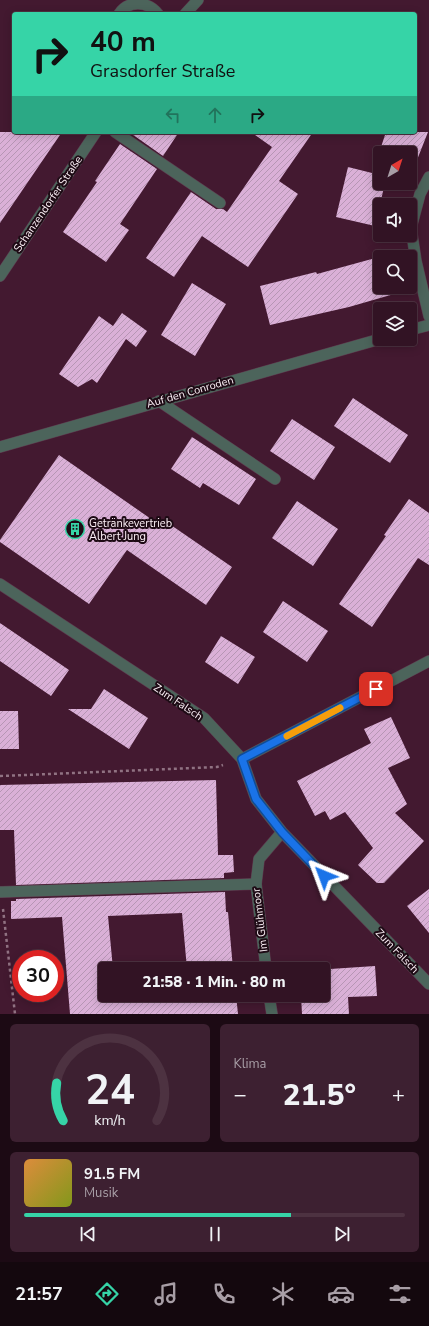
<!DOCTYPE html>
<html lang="de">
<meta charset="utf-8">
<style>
body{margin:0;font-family:"Nunito Sans",sans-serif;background:#3d2031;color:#f1f3f6;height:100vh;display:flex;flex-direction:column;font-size:15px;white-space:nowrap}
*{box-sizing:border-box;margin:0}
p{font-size:13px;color:#a89ea6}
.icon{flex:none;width:22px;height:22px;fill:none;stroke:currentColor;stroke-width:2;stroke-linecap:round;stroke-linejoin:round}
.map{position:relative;height:1014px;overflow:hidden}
.side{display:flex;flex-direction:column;gap:10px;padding:10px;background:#1c0a14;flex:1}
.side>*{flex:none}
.banner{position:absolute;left:12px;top:12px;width:405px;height:122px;border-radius:4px;box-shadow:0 2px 10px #0003,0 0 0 1px #4d3241;background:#36d4a7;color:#111;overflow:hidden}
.needle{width:26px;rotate:39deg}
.controls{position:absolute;left:373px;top:146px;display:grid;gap:8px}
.controls a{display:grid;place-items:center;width:44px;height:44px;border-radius:4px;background:#321324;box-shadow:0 2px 10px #0003,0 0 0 1px #4d3241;font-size:20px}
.speed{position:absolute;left:12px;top:950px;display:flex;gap:8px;font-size:20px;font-weight:700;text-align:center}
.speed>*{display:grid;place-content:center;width:52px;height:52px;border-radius:50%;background:#321324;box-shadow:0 2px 10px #0003,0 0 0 1px #4d3241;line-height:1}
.speed .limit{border:6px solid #d22;background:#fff;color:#111}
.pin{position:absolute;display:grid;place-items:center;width:34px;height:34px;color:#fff;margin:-17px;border-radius:8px;box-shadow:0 2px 6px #0006}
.me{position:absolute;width:44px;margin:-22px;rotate:316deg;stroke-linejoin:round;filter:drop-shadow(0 0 3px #0008)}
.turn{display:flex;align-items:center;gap:14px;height:84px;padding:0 12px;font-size:18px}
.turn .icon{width:52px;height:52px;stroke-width:2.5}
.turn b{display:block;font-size:28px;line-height:34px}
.lanes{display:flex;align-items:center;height:38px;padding:0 12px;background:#0003;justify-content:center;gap:20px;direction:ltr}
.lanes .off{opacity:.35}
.big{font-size:30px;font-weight:800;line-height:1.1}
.side .card{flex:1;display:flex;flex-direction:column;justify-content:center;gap:6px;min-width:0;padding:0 14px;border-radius:6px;background:#3d2031}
.side .dial{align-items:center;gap:0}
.dial svg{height:104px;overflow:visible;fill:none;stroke:#4d3241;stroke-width:7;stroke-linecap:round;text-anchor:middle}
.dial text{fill:#f1f3f6;stroke:none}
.song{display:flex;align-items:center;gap:12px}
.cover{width:48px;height:48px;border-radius:6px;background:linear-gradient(135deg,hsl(30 70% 55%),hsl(70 70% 35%))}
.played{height:4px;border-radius:2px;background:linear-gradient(90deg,#36d4a7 70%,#4d3241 70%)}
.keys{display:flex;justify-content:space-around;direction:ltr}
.heat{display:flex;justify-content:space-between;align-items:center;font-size:22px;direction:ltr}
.side .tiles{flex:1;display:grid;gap:10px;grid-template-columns:1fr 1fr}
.card:last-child{grid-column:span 2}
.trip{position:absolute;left:98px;top:962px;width:232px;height:40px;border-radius:4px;background:#321324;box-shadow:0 2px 10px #0003,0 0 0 1px #4d3241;font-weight:800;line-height:40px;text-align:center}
.tab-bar{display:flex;height:64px;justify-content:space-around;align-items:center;background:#14080e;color:#a89ea6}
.tab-bar .icon{width:28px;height:28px}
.tab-bar .selected{color:#36d4a7}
.tab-bar b{font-size:18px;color:#f1f3f6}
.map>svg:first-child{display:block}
.building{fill:url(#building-hatch)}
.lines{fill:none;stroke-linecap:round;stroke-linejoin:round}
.service-casing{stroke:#5d374c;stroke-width:12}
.minor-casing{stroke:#5d374c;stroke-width:12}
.path{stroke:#907282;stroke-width:2.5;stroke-dasharray:3 3;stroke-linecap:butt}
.service{stroke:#4c645b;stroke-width:11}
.minor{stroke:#4c645b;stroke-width:11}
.route-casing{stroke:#114b97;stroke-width:10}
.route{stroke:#1a73e8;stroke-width:7}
.slow{stroke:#f59e0b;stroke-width:7}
.labels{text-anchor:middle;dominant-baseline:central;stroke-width:4;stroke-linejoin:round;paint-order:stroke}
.street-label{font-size:11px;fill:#fcf0f6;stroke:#1e0b15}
.poi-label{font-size:11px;fill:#fcf0f6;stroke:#1e0b15;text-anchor:start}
</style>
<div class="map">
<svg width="429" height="1014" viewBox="0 0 429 1014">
<defs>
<pattern id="building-hatch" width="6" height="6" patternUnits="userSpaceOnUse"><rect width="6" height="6" fill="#dab0d7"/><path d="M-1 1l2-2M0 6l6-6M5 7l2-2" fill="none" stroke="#b696b4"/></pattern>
</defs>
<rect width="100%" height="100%" fill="#431930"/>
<!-- building -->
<path class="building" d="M0 132H62L0 223Z
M129 132H179L163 156Z
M251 132H313L279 181 298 194 248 267 202 236 174 277 146 258 191 192 216 209H223L227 212 272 147Z
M386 132H428L417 160 410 157V153H399L381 147Z
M120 144 157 169 120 224 129 230 106 262 63 232 97 182 95 181Z
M348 167 380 175V183H385L375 226 336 217Z
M390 254 391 257H380V287H399L401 292 349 307 270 325 260 286 316 272 317 274Z
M192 283 226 304 195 356 161 335Z
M122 313 147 331 136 347 126 339 97 383 92 379 78 387 59 374 99 316 113 326Z
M353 398 408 435 390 463 334 426Z
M292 419 335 447 314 480 270 451Z
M192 437 256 479 239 505 203 483 200 488 171 469Z
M59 455 164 528 168 523 232 567 206 605 127 550 89 604 0 542V540Z
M409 499 429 513V565L418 558 372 627 339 604 386 536 384 535Z
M297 501 338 529 313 566 272 538Z
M283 601 328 631 307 662 263 632Z
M0 623 69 670 51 696 0 661Z
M221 636 255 657 238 684 205 662Z
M104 689 148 718 129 749 68 709H91Z
M0 711H18L19 749H0Z
M391 717 410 758 388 768 407 804 395 813 424 841 384 883H377L358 865 373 848 345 812 330 820 325 811 315 816 297 781 371 743 364 729Z
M216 780 218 855H233L234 872 224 873V878L16 885 14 830H0V785Z
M429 889V933L407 906Z
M225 892 226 912H228L233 969H187L182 913 108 916 113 969H105V995H236L238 1014H70L62 917 11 919V901H16V899Z
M375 966 377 996 348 997 349 1014H302L301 995H323V985L331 984 330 969Z"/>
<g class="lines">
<defs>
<path id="service" d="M185 14 198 0
M115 132 220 203
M429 177 420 194 411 228 416 261 429 316
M159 401 275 479
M1 892 256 884"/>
<path id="minor" d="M119 14C128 0 148 1 158 14
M0 276 96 132
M410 330 429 325
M0 447 380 339
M0 584 204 718 242 759 256 799 282 832 429 984
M242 759 429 661
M266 969 256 884 259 859 282 832
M269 995 272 1014"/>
</defs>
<!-- service casing -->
<use href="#service" class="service-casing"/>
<!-- minor casing -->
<use href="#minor" class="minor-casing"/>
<!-- path -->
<path class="path" d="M0 776 217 767 223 765
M3 909 15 1014"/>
<!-- service -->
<use href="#service" class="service"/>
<!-- minor -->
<use href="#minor" class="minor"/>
</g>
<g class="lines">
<defs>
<path id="route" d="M324 876 282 832 256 799 242 759 376 689"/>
</defs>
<!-- route casing -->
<use href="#route" class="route-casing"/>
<!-- route -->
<use href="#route" class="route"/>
<!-- slow -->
<path class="slow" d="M287 736 340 708"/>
</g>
<!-- icons -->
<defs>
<symbol id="building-ring" viewBox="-11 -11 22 22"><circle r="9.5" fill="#1e0b15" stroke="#36d4a7" stroke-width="1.5"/><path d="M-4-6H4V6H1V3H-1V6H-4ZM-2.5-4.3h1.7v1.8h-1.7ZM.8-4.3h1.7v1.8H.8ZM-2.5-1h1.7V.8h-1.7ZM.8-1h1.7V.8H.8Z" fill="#36d4a7"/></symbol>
</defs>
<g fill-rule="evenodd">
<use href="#building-ring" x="64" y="518" width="22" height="22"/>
</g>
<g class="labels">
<!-- street labels -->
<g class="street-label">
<text transform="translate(48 204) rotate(-56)">Schanzendorfer Straße</text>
<text transform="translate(190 392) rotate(-16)">Auf den Conroden</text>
<text transform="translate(178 702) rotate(34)">Zum Falsch</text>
<text transform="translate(260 920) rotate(-97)">Im Glühmoor</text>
<text transform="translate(397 951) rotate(46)">Zum Falsch</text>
</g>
<!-- poi labels -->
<g class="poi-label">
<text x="89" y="523">Getränkevertrieb<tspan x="89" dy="13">Albert Jung</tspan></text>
</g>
</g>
</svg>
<div class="controls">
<a><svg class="needle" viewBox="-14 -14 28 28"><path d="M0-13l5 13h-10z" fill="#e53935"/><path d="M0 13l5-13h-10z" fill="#a89ea6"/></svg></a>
<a><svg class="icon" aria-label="sound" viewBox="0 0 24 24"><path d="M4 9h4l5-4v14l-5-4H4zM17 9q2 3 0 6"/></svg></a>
<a><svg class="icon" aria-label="search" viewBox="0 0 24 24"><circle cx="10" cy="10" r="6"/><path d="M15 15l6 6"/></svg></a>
<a><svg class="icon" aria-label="layers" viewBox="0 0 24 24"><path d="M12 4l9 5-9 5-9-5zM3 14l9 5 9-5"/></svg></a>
</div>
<div class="speed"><div class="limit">30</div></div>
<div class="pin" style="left:376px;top:689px;background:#d93025"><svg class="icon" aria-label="arrive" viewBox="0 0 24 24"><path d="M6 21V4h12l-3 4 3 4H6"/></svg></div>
<svg class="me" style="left:324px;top:876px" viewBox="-20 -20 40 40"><path d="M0-17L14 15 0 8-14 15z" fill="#1a73e8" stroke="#fff" stroke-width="4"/></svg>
<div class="trip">21:58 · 1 Min. · 80 m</div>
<div class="banner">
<div class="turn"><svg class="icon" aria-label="right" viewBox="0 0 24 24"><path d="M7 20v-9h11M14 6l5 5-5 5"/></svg><div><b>40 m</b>Grasdorfer Straße</div></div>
<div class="lanes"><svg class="icon off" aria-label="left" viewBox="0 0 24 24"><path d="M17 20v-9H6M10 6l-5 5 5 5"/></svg><svg class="icon off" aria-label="ahead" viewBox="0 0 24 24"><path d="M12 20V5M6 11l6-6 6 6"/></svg><svg class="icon" aria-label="right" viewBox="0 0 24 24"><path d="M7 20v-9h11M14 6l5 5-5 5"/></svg></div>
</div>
</div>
<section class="side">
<div class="tiles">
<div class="card dial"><svg viewBox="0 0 100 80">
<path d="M14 69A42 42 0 1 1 86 69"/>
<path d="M14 69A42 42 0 0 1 9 40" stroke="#36d4a7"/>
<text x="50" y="56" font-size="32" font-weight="700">24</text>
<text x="50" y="72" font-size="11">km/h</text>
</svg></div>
<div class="card"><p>Klima</p>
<div class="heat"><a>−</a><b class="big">21.5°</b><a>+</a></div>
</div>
<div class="card">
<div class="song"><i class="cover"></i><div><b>91.5 FM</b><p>Musik</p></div></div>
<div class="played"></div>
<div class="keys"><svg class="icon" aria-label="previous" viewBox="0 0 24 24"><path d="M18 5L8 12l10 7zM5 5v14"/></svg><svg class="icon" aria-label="pause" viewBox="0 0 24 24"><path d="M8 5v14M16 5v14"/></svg><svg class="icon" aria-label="next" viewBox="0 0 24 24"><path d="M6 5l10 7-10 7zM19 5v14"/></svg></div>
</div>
</div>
</section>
<nav class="tab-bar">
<b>21:57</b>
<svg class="icon selected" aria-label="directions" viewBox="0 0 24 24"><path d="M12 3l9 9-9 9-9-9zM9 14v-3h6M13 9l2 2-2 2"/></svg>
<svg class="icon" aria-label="music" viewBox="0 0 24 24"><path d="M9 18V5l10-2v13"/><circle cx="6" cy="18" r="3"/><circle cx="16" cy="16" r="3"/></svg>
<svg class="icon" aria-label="phone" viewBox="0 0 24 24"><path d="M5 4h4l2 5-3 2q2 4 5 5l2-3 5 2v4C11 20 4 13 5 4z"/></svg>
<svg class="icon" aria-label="climate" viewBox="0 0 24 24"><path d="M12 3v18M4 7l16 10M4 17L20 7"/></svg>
<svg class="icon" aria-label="car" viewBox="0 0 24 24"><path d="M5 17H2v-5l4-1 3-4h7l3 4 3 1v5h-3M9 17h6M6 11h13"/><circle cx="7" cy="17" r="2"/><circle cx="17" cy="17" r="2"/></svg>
<svg class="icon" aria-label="filters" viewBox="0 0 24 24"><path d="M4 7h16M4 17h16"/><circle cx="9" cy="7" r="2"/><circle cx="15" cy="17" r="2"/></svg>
</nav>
